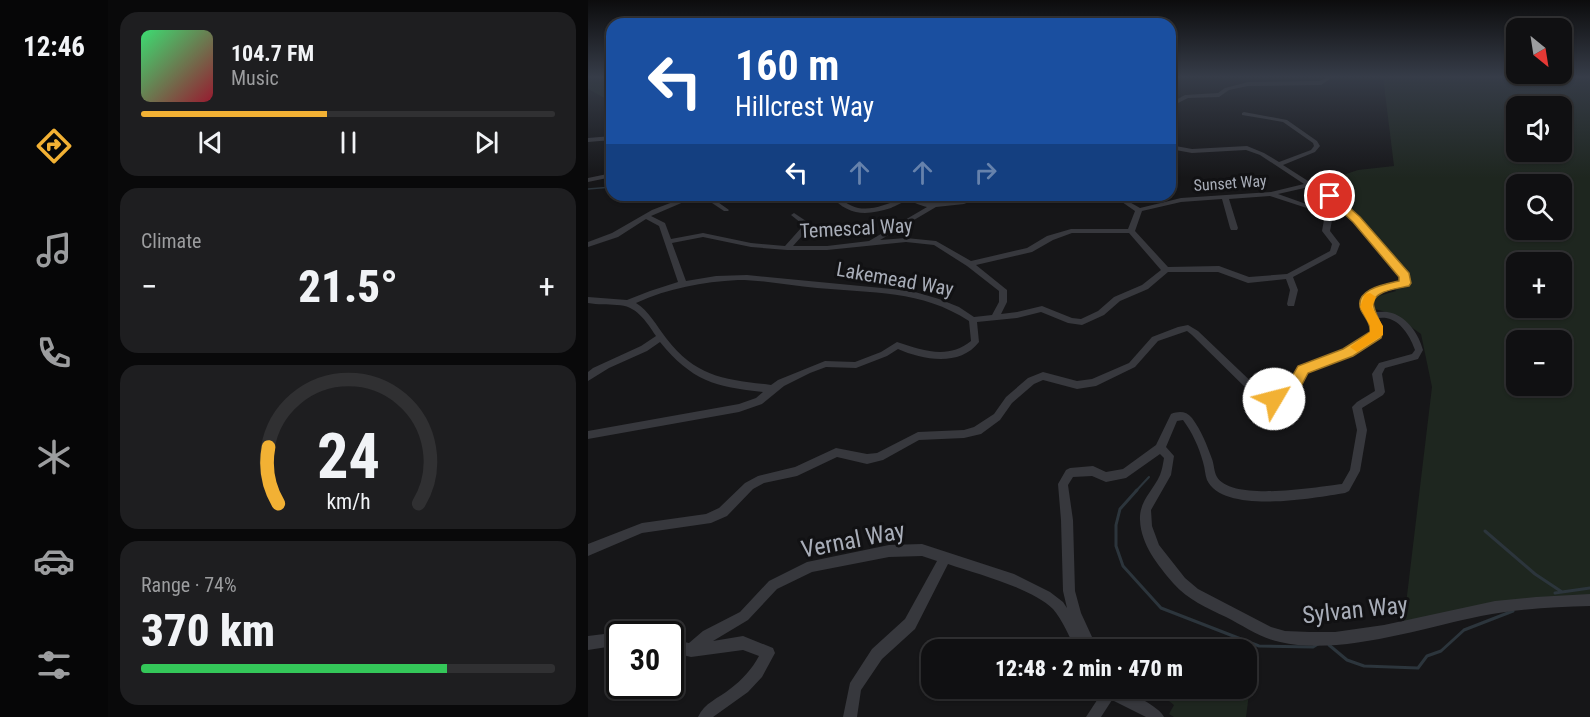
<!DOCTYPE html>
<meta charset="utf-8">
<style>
body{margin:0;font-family:"Roboto Condensed",sans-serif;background:#1e1e20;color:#f1f3f6;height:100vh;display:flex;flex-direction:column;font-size:22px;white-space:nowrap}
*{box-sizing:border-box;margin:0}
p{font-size:20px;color:#9c9d9f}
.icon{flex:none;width:33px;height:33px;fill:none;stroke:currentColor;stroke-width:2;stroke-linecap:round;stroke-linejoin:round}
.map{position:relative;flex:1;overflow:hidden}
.panel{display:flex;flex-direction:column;gap:12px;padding:12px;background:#09090a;width:480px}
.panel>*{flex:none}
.top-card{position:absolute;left:18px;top:18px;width:570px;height:183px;border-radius:18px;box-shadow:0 2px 4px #0004,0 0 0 2px #303032;background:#1a4fa0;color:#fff;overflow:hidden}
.needle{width:39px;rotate:150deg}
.tools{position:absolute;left:918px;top:18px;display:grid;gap:12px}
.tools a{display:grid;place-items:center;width:66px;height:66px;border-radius:12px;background:#101012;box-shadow:0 2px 4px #0004,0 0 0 2px #303032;font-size:30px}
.speed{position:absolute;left:18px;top:621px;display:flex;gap:12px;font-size:30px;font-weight:700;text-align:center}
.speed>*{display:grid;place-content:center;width:78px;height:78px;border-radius:50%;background:#101012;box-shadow:0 2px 4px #0004,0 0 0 2px #303032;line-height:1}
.speed .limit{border:3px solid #111;border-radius:9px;background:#fff;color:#111}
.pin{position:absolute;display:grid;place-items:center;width:51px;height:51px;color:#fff;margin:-26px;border:3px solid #fff;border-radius:50%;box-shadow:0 2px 6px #0007}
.me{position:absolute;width:66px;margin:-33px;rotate:53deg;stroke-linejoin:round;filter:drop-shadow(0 0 4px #0008)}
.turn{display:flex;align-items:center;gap:21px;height:126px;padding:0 30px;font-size:27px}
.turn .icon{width:78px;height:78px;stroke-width:2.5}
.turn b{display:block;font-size:42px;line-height:51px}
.lanes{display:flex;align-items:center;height:57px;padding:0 30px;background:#0003;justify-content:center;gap:30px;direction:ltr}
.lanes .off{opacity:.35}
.big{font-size:45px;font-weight:800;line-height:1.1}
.panel .tile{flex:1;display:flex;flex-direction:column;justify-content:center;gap:9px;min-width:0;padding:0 21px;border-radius:18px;background:#1e1e20}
.panel .dial{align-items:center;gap:0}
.dial svg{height:156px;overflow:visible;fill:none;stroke:#303032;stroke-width:7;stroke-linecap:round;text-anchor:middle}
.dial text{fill:#f1f3f6;stroke:none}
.song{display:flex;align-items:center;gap:18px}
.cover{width:72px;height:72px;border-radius:9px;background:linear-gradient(135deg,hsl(140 70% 55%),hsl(350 70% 35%))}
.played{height:6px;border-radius:3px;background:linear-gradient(90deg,#f2b134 45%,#303032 45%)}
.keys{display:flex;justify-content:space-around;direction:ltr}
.heat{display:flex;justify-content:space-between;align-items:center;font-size:33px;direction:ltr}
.charge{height:9px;border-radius:4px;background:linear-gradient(90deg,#34c759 74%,#303032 0)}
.trip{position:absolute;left:333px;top:639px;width:336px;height:60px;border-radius:18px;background:#101012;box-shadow:0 2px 4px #0004,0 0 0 2px #303032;font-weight:800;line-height:60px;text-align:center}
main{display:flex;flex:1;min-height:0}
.tabs{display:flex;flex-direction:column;width:108px;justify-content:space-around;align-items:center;background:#060607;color:#9c9d9f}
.tabs .icon{width:42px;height:42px}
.tabs .active{color:#f2b134}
.tabs b{font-size:27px;color:#f1f3f6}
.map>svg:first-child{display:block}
.green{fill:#1e261f;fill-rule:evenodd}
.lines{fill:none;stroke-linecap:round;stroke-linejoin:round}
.stream-far2{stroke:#2c353c;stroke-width:1.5}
.stream-far1{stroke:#2c353c;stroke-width:2}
.stream{stroke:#2c353c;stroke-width:3}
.minor{fill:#37383d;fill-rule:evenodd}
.route{fill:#f2b134;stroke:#9d7322;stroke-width:1.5}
.slow{fill:#f59e0b}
.labels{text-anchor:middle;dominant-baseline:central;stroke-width:6;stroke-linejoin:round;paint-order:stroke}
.far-street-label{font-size:16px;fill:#a8adb8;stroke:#111113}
.street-label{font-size:20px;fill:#a8adb8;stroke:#111113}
.near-street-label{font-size:24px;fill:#a8adb8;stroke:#111113}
</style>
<main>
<nav class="tabs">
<b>12:46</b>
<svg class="icon active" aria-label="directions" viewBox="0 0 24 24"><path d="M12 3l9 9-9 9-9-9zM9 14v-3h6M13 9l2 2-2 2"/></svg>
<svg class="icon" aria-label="music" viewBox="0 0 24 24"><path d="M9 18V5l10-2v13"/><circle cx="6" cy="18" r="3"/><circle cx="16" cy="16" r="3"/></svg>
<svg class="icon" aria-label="phone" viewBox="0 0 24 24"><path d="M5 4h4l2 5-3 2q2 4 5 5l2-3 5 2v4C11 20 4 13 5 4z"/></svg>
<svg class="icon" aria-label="climate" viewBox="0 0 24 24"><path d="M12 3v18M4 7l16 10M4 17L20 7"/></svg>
<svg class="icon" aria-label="car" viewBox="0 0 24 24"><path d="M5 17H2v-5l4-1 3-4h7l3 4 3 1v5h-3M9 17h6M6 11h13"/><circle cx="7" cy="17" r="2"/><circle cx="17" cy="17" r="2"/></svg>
<svg class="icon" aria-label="filters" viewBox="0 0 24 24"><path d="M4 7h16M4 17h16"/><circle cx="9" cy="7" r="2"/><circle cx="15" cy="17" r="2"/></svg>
</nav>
<section class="panel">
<div class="tile">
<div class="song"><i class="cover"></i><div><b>104.7 FM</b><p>Music</p></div></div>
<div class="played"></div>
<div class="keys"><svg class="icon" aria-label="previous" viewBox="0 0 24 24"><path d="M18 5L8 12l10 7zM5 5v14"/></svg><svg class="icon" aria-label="pause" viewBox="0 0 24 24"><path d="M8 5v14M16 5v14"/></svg><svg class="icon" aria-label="next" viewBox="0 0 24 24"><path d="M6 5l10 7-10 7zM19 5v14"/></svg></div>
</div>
<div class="tile"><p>Climate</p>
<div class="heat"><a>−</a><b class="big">21.5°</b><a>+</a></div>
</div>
<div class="tile dial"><svg viewBox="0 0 100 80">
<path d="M14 69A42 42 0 1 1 86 69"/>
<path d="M14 69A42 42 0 0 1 9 40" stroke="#f2b134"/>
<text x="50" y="56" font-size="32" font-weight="700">24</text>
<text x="50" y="72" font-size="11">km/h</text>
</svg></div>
<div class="tile"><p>Range · 74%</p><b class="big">370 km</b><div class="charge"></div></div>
</section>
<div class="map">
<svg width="1002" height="717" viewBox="0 0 1002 717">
<rect width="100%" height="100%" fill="#161618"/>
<!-- green -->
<path class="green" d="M0 77H24V102L0 89Z
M795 77H1002V600L949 602 815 629 844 387 833 334 805 314 787 309V297L808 291 805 287 817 283V276L757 208 728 184 770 170 806 166ZM928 106H974V152H928ZM928 184H974V230H928ZM928 262H974V308H928ZM928 340H974V386H928Z
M573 689H650L661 694 658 717H586L581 714 586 705 571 693Z"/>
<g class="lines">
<!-- stream-far2 -->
<path class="stream-far2" d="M0 189 24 187"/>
<!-- stream-far1 -->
<path class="stream-far1" d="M547 492 561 477"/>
<!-- stream -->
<path class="stream" d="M549 490 532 509 528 525V546L535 566 573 608 671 646 725 647 730 644
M897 531 947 574 974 592
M967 593 1002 588
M741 645 759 660 776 666 830 668 839 656 853 651 876 630 925 611"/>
<!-- minor -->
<path class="minor" d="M739 77H745L733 85 660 86 641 90 631 97 600 98 582 107V103L597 95 630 93 637 88 660 82 732 81Z
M656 112 699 120 729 141 732 146 727 152 695 165 753 202 820 274 821 283 820 285 791 294 783 302 784 312C791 312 798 311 804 313 820 318 831 335 835 350L830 359 797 368 794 374 797 392 795 395 774 408 779 430 772 471 761 491 757 493C726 498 636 515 619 480 617 475 617 468 615 462 611 447 604 432 595 420L589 421 578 447 586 456 583 475 563 510 564 526 571 545 597 578 610 589 683 627 697 631 722 632H747L796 625 907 601 948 597 1002 594V606C966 607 929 609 893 616 834 628 751 656 692 642 672 638 656 626 638 617 619 608 600 600 585 583 570 565 553 545 552 520 551 501 565 491 572 475 574 470 575 464 576 458L572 454 538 478 518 482 504 476 485 477 480 485 485 520 487 591 493 613 510 650H488C482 638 474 619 465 609 444 588 389 574 360 564L327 629 294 659 273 690 269 717H255L262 683 284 649 317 619 349 561 334 556 301 557 224 572 189 589 160 620 125 641 155 636 185 648 187 653 174 677 160 692 125 717H110C116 703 131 698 142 689 154 680 164 669 171 656L155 650 103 657 82 652V639L101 643 115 631 152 612 181 581 219 562 301 545 334 544 426 574 462 592 475 602 479 608 475 591 473 520 470 484 478 470 482 468 505 466 518 472 535 469 568 445 583 414C591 411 598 411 604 418 613 430 619 445 624 459 626 464 626 472 629 477 644 502 728 487 754 484L762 470 769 430 764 407 769 402 787 391 784 374 791 363 824 354 827 350C823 338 814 323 802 319 797 317 792 318 787 318L793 329 792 337 763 355 718 372 705 397 686 403 666 396 604 335 599 331 570 341 547 367 508 386 489 389 455 380 446 384 424 403 412 420 393 434 376 438 331 440 295 460 279 464 249 457 209 476 176 483 165 489 139 516 123 523 54 533 0 556V544L54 523 118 514 131 508 157 483 170 476 207 467 248 448 279 454 289 453 330 432 376 430 386 427 406 414 418 397 440 378 455 372 489 381 504 379 541 363 564 337 590 327 600 325 610 331 672 390 686 395 699 391 712 368 757 351 785 334C783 325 778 319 775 311 769 290 799 286 813 281V277L749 204 721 187 690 194 735 210 744 220 742 231 752 244 748 254 705 277 710 290 706 306H700L699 304 702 290 698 279 660 283 630 272H580L560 289 532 301 516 315 494 325 480 323 453 312 429 318 389 322 391 342C372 367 335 360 310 349L299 356 268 368 238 367 222 373 196 386 174 404 151 412 0 439V431L151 404 168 398 175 392C127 387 104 381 72 342L59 351 21 368 0 381V372L5 368 53 346 68 336C58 321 48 305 29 305 19 304 10 305 0 303V297L39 300 62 291 90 282 71 226 58 219 30 237 0 247V242L24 233 64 210 103 195H120L141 210 140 211H136L112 195 63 216 77 223 83 239 115 233 163 243 197 246 214 227 213 223 203 215 206 213 218 221 222 227 205 246H239L281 241 339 207C333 206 327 202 321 202 315 201 308 206 303 208 278 216 260 216 242 195H249C270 217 289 208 315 198L311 195C319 195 325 199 333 202 339 203 346 203 352 203 368 203 383 195 398 195L376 204 348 207 292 240 318 238 348 241 383 261 439 248 459 236 483 229H540L547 211 534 202 529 195H535L538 200 552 208 593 198 683 192 716 184 672 155 658 150 604 153 582 149V145L604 149 659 146 676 153 691 162 723 150 726 146 725 143 695 122 654 115V113ZM682 196 731 212 736 220 734 231 744 244 742 251 699 274 661 277 631 266 580 267 547 231 554 211 593 202 634 199 642 228 643 230H649L650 228 641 199ZM484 233H541L573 270 554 285 526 297 510 311 493 319 484 318 454 306 429 312 413 314 419 302V290L388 265 444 252 465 240ZM115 237 163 247 199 250H239L318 242 346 245 379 266 411 291V302L404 315 386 317 371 307 351 299 327 292 304 289 159 275 128 276 98 281 84 243ZM150 280C177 280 203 286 229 288 283 293 334 290 381 321L383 341C360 360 334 350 309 342L293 352 267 362 237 361 190 380 183 385C136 379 109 378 78 338 68 325 61 311 48 303 81 288 114 282 150 280Z
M24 136V140L0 142V138Z
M24 173V177L0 182V178Z
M32 632 37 634H32V645L0 650V636Z
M514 688C519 688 525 688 530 688 540 691 572 707 576 717H558L524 700 513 717H498L515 691Z"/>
</g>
<!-- sky -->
<linearGradient id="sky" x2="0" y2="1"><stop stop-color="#0c0c0d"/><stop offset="0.43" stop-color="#363c48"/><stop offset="1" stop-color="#363c48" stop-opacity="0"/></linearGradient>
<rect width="1002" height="178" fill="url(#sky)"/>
<!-- route -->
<path class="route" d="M739 194H746L772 217 821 273 823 283 821 286C812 288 800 289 792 294 774 304 800 323 793 338L765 356 720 373 707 398 686 405 678 399 681 395 697 389 710 366 755 349 782 332C783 323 777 318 773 310 765 289 798 284 811 281V277L765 222 739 198Z"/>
<!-- slow -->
<path class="slow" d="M782 293 788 297 784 307 795 326V335L769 352 762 347 782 332V326L772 307 777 294Z"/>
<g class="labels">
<!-- far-street labels -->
<g class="far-street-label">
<text transform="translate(642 183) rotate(-4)">Sunset Way</text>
</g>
<!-- street labels -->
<g class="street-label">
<text transform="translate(268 228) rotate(-3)">Temescal Way</text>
<text transform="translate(307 279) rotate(10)">Lakemead Way</text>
</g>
<!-- near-street labels -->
<g class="near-street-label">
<text transform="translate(265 540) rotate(-11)">Vernal Way</text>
<text transform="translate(767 610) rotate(-6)">Sylvan Way</text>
</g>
</g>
</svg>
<div class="tools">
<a><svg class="needle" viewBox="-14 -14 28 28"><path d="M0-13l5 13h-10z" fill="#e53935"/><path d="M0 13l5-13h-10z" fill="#9c9d9f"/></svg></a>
<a><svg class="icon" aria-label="sound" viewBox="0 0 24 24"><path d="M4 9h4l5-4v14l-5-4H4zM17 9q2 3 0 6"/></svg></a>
<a><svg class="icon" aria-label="search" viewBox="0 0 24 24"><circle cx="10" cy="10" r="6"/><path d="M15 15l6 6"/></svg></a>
<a>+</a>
<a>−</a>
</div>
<div class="speed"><div class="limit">30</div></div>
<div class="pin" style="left:742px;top:196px;background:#d93025"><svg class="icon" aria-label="arrive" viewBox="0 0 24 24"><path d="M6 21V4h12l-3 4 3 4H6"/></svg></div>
<svg class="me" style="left:686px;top:399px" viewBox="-20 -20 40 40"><circle r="19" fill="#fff"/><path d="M0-13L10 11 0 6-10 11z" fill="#f2b134"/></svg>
<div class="trip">12:48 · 2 min · 470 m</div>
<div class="top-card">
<div class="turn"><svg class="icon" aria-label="left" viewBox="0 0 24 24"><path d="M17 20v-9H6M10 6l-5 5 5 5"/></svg><div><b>160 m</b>Hillcrest Way</div></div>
<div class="lanes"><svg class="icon" aria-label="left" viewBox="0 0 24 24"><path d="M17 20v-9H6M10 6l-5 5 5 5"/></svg><svg class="icon off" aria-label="ahead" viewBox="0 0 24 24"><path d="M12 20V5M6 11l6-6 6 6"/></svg><svg class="icon off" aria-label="ahead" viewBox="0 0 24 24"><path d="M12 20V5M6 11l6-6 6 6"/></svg><svg class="icon off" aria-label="right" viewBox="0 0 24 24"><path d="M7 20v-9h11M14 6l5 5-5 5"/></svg></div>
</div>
</div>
</main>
